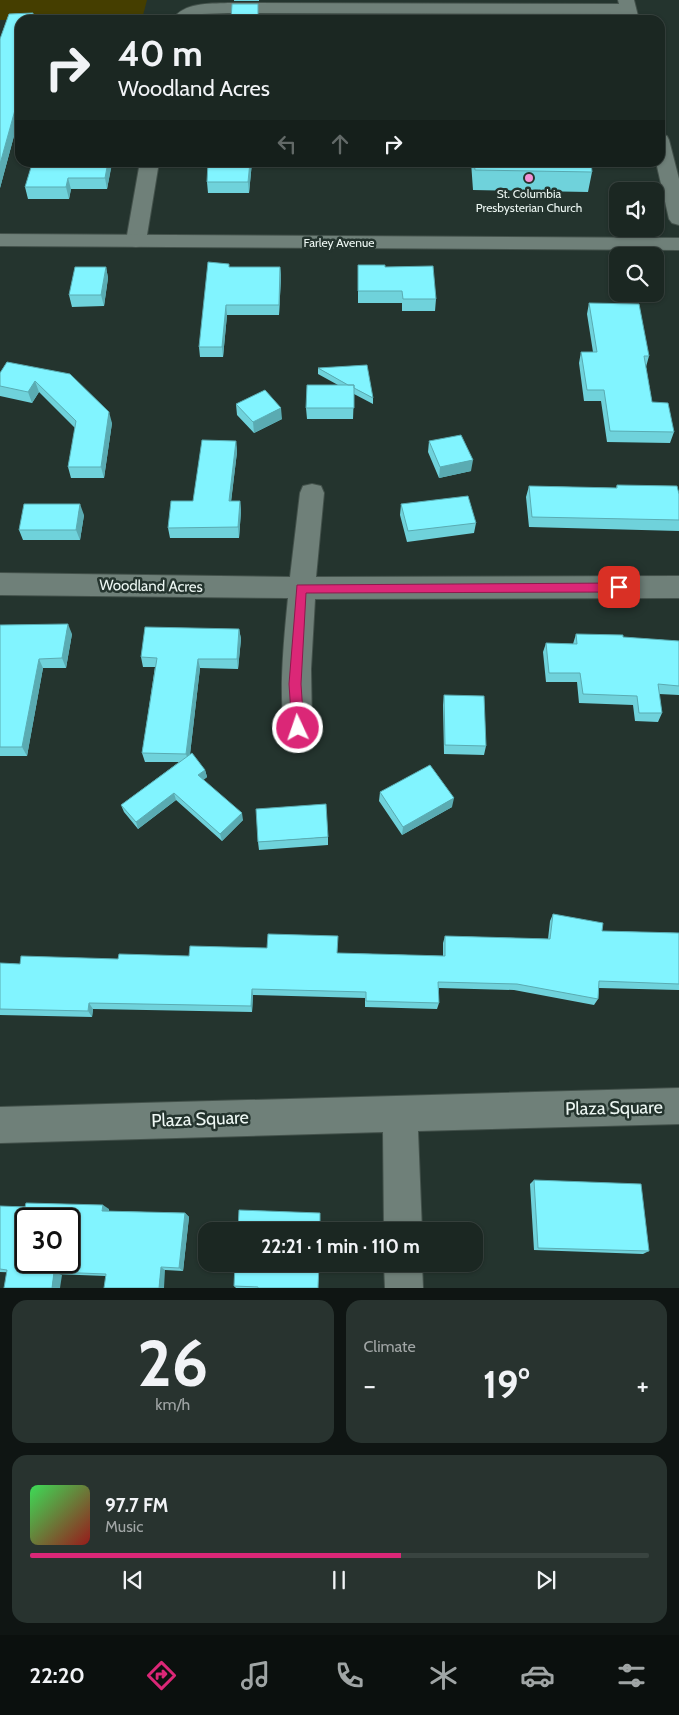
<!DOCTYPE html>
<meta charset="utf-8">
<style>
body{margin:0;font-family:Cabin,sans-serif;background:#28332f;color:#f1f3f6;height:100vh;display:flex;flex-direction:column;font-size:19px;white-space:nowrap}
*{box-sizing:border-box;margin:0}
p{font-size:16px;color:#a0a5a5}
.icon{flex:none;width:28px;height:28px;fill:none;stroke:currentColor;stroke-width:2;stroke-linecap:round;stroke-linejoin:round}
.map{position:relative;height:1288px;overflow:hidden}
.side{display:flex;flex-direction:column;gap:12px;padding:12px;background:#0f1513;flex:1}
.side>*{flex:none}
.banner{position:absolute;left:15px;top:15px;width:650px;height:152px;border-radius:15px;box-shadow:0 1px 4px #0004,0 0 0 1px #394440;background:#1b2722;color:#f1f3f6;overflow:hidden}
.tools{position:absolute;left:609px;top:182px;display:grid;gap:10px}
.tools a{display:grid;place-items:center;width:55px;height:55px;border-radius:10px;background:#1b2722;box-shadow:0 1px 4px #0004,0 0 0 1px #394440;font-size:25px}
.speed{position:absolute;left:15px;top:1208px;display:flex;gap:10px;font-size:25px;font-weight:700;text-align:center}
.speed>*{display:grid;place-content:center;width:65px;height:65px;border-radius:50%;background:#1b2722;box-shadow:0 1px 4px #0004,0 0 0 1px #394440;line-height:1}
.speed .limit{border:2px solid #111;border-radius:8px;background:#fff;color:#111}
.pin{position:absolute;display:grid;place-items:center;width:42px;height:42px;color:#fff;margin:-21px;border-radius:10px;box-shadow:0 2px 8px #0006}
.me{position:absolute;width:55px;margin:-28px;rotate:357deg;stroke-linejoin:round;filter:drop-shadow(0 0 4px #0008)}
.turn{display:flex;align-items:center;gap:18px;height:105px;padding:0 20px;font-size:22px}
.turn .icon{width:65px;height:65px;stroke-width:2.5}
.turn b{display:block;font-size:35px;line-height:42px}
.lanes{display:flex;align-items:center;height:48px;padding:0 20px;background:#0003;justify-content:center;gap:25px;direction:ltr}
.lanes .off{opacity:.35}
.big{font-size:38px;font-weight:800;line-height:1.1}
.side .card{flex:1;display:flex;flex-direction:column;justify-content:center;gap:8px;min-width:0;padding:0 18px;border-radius:15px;background:#28332f}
.side .dial{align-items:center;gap:0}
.dial b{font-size:65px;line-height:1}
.song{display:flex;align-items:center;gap:15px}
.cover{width:60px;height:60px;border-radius:8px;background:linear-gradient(135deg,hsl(130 70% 55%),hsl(0 70% 35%))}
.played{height:5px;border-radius:2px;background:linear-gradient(90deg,#db2777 60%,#394440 60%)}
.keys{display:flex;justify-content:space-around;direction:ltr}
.heat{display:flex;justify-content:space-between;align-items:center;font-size:28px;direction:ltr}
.side .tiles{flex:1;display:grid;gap:12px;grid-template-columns:1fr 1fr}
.card:last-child{grid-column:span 2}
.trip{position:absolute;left:198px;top:1222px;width:285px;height:50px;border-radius:15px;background:#1b2722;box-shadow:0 1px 4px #0004,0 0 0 1px #394440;font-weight:800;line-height:50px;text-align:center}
.menu{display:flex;height:80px;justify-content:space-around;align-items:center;background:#0b100e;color:#a0a5a5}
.menu .icon{width:35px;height:35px}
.menu .current{color:#db2777}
.menu b{font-size:22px;color:#f1f3f6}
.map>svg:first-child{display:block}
.green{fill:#453e00}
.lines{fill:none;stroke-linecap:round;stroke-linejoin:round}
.minor-casing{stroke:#43514b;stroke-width:2}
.tertiary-casing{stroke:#43514b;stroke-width:2}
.minor{fill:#6f8079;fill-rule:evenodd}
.tertiary{fill:#6f8079;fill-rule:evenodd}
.wall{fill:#6fd2db}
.shaded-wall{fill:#5aabb2}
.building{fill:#81f4ff;stroke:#5aabb2;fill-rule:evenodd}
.route{fill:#db2777;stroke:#8e194d}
.poi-dot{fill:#f391d6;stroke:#24342e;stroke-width:2}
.labels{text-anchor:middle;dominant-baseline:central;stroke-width:5;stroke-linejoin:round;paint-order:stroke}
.far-poi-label{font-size:12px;fill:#edf7f3;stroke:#24342e}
.far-street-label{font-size:12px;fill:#edf7f3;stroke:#24342e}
.street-label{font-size:15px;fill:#edf7f3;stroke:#24342e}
.near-street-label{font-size:18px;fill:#edf7f3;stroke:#24342e}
</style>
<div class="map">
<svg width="679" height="1288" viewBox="0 0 679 1288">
<rect width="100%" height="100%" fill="#24342e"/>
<!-- green -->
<path class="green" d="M0 0H147L142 19 0 20Z"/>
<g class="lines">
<defs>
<path id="minor" d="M228 3 628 4 634 5 636 9 634 13 628 14 228 13 202 14 189 20H172C184 2 208 4 228 3Z
M140 162H159L146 241 143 245 136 247 129 245 126 241Z
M312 484 321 486 324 493 316 577 679 576V598L315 599 311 669 312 728 308 737 298 741 288 737C276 712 285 629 288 598L0 595V573L290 577 300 493 303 486Z
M679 1088V1124L418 1131 422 1231H384L383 1132 0 1143V1107Z
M384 1264H422L423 1288H385Z"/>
<path id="tertiary" d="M618 0H634L639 20H623Z
M660 134 667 136 669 140 679 179V225L672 223 669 219 656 162H660Z
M0 234 679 238V250L0 246Z"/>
</defs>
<!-- minor casing -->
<use href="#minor" class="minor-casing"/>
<!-- tertiary casing -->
<use href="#tertiary" class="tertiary-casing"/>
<!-- minor -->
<use href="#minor" class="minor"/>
<!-- tertiary -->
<use href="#tertiary" class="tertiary"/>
</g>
<!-- wall -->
<path class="wall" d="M234 0H259V1H234Z
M33 13 35 20H20V121H18L0 188V39L9 14Z
M69 162H112L107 189H71L69 199H28L25 187 68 164Z
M252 162 249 193H208L207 182Z
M471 162H591L592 172 588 192 473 190Z
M229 264V267H280L281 277 279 315H227L223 357H200L199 347Z
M358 265 385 267 436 299 435 311H402V303H358Z
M106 267 108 278 104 306 72 307 69 295Z
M589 303 649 356 646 367 652 402 674 432 670 443 607 442 601 401H584L579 363 581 352H593L587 314Z
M7 362 112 423 104 478H71L68 467 75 428 39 392 32 403 0 396V373Z
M318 368 373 398V404L354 394 353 419H307L306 408 338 385 318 374Z
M236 404 282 419 254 433 237 415Z
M236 441 237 452 231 501H240L241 511 239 538H170L168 528 193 501Z
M429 441 471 471 439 478 428 452Z
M617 485 679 494V531L529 527 526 497 529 486 616 488Z
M401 504 476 523 474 533 407 542 400 515Z
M84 515 80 540H23L19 530Z
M0 625 72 634 66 668H43L27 756H0Z
M239 629 241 639 238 669 200 668 190 754 205 770 207 777 203 780 243 820 222 841 176 800 138 829 124 812 121 805 179 762H145L142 753 155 667H143L141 657Z
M576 634 679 641V695L659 694 662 713 658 722 635 721 633 705 579 703 577 682H546L543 652 546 643 573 644Z
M444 695 486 746 484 755 444 754 443 705Z
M380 792 452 807 402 835 379 801Z
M328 837V845L259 850 258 842Z
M553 914 602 931 679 933V990L599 988 598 999 594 1005 514 990 439 988V1003L437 1009 365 1007V998L253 995 252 1012 93 1009 92 1017 0 1015V963L20 964 189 956 338 953 443 956V943L445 936 548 939 550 921Z
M534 1180 649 1251 643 1254 534 1250 530 1184Z
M0 1206 109 1209V1211L185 1213 189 1217 183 1271 165 1270 106 1276 0 1272Z
M234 1286 319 1288H236Z"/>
<!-- shaded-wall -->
<path class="shaded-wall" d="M33 13 35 20H31Z
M19 104 20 108V121L17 110Z
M15 110 18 121 0 188V164Z
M108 162H112V164L107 189 105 178Z
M250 162H252L249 193 248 182Z
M68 178 71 189 69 199 66 187Z
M106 267 108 278 104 306 101 295Z
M280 267 281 277 279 315V305Z
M226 305 227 315 223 357 222 347Z
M35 381 39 392 32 403 28 392Z
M281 408 282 419 254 433 253 422Z
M109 412 112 423 104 478 101 467Z
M236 441 237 452 230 511 229 501Z
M473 460 471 471 439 478 440 467Z
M240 501 241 511 239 538 238 527Z
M80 504 84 515 80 540 76 530Z
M68 624 72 634 66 668 62 658Z
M239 629 241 639 238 669 237 659Z
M39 659 43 668 27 756 22 747Z
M198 659 200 668 189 763 186 754Z
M205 770 207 777 200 783 198 775Z
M174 793 176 800 138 829 136 822Z
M454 798 452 807 402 835 403 827Z
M242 813 243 820 222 841 220 834Z
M252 989 253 995 252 1012 251 1006Z
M89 1003 93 1009 92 1017 88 1011Z
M103 1205 109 1209 108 1215 102 1211Z
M185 1213 189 1217 183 1271 179 1268Z
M161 1267 165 1270 164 1288H159Z
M54 1272 62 1275 60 1288H52Z"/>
<!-- building -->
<path class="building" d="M232 4H258V20H231Z
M33 13 31 20H20V104H19L17 110H15L0 164V39L9 14Z
M95 16H122L121 20H94Z
M69 162H108L105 178H68L66 187H25L32 164H68Z
M208 162H250L248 182H207Z
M474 162H591L592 172 475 170Z
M208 262 229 264V267H280L279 305H226L222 347H199Z
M358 265H385V267L433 266 436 299H403L402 291H358Z
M75 267H106L101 295H69Z
M589 303 639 304 649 356H644L652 402 668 403 674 432 610 431 604 390H587L581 352H597Z
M7 362 70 374 109 412 101 467H68L76 421 35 381 28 392 0 386V373Z
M367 365 373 398 354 388V385H348L318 368Z
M307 385H354V408H306Z
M265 390 281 408 253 422 236 404Z
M461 435 473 460 440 467 429 441Z
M202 440 236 441 229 501H240L238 527 168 528 171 501H193Z
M617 485 677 486 679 494V520L532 517 529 486 617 488Z
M468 496 476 523 408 531 401 504Z
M24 504H80L76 530H19Z
M68 624 62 658 39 659 22 747H0V625Z
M145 627 239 629 237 659H198L186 754 142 753 157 658 141 657Z
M576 634 623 635V637L679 641V686L658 684 662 713H639L637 696 583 694 580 673H549L546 643 577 644Z
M444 695 484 696 486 746 445 745Z
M192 753 205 770 198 775 242 813 220 834 174 793 136 822 121 805Z
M430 765 454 798 403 827 380 792Z
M326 804 328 837 258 842 256 809Z
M553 914 603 923 602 931 679 933V984L599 981 598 999 517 984 438 982 439 1003 366 1001V992L252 989 251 1006 89 1003 88 1011 0 1009V963L20 964 21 956 118 959 119 954 189 956 190 946 267 948 268 934 338 936 337 953 445 956V936L550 939Z
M534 1180 641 1184 649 1251 538 1248Z
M26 1203 103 1205 102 1211 185 1213 179 1268 161 1267 159 1288H104L106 1274 54 1272 52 1288H4L7 1270 0 1269V1206L25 1207ZM26 1219H69V1261H26Z
M239 1210 320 1213V1231H238Z
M235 1264H319L318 1288H258V1287L234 1286Z"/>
<!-- route -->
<path class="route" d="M619 583 625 587 619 592 306 593 301 684 304 728 302 732 298 733 294 732 292 728 289 684 297 585Z"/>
<!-- markers -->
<circle class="poi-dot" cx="529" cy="178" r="5"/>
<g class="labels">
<!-- far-poi labels -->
<g class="far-poi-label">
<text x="529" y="193">St. Columbia<tspan x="529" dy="14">Presbysterian Church</tspan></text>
</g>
<!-- far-street labels -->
<g class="far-street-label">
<text x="339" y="242">Farley Avenue</text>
</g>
<!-- street labels -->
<g class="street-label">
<text transform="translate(151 586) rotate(1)">Woodland Acres</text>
</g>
<!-- near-street labels -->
<g class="near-street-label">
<text transform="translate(614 1108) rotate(-1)">Plaza Square</text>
<text transform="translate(200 1119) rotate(-2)">Plaza Square</text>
</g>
</g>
</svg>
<div class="tools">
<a><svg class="icon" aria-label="sound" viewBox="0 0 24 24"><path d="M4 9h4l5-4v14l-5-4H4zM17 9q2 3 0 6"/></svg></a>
<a><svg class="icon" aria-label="search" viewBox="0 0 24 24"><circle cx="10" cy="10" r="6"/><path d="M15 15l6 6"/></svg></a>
</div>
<div class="speed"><div class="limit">30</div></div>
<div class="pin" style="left:619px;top:587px;background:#d93025"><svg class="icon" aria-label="arrive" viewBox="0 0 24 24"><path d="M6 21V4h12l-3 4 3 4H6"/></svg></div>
<svg class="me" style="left:298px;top:728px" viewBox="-20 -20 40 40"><circle r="17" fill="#db2777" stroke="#fff" stroke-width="3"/><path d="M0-11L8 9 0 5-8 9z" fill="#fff"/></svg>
<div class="trip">22:21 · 1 min · 110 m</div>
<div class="banner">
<div class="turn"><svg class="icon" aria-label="right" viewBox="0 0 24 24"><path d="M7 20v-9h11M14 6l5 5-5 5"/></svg><div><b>40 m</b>Woodland Acres</div></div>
<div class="lanes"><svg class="icon off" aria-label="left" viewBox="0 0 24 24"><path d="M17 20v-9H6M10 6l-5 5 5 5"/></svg><svg class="icon off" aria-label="ahead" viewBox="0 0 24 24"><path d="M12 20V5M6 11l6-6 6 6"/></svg><svg class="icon" aria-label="right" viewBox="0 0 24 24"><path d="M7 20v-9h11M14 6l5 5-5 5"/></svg></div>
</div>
</div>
<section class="side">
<div class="tiles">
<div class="card dial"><b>26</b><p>km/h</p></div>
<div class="card"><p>Climate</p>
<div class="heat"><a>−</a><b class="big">19°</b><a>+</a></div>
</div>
<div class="card">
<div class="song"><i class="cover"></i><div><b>97.7 FM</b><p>Music</p></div></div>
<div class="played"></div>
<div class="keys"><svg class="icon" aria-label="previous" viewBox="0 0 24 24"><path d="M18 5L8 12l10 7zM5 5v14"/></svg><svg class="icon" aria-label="pause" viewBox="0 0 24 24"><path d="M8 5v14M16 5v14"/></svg><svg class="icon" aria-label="next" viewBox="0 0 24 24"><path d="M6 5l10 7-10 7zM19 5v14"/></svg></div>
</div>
</div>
</section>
<nav class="menu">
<b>22:20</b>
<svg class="icon current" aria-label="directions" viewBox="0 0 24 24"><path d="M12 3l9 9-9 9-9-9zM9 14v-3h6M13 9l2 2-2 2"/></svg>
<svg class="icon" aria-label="music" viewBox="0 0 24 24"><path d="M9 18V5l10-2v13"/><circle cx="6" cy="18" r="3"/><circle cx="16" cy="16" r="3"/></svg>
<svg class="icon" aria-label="phone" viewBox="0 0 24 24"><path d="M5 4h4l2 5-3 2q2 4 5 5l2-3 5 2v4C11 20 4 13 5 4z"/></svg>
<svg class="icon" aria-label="climate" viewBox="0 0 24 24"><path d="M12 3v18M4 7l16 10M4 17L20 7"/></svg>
<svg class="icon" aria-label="car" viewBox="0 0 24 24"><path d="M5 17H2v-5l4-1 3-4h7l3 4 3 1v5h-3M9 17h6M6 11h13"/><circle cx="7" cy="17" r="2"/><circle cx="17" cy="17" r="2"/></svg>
<svg class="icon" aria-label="filters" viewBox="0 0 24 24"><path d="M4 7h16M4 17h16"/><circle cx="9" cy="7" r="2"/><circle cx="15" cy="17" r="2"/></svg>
</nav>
